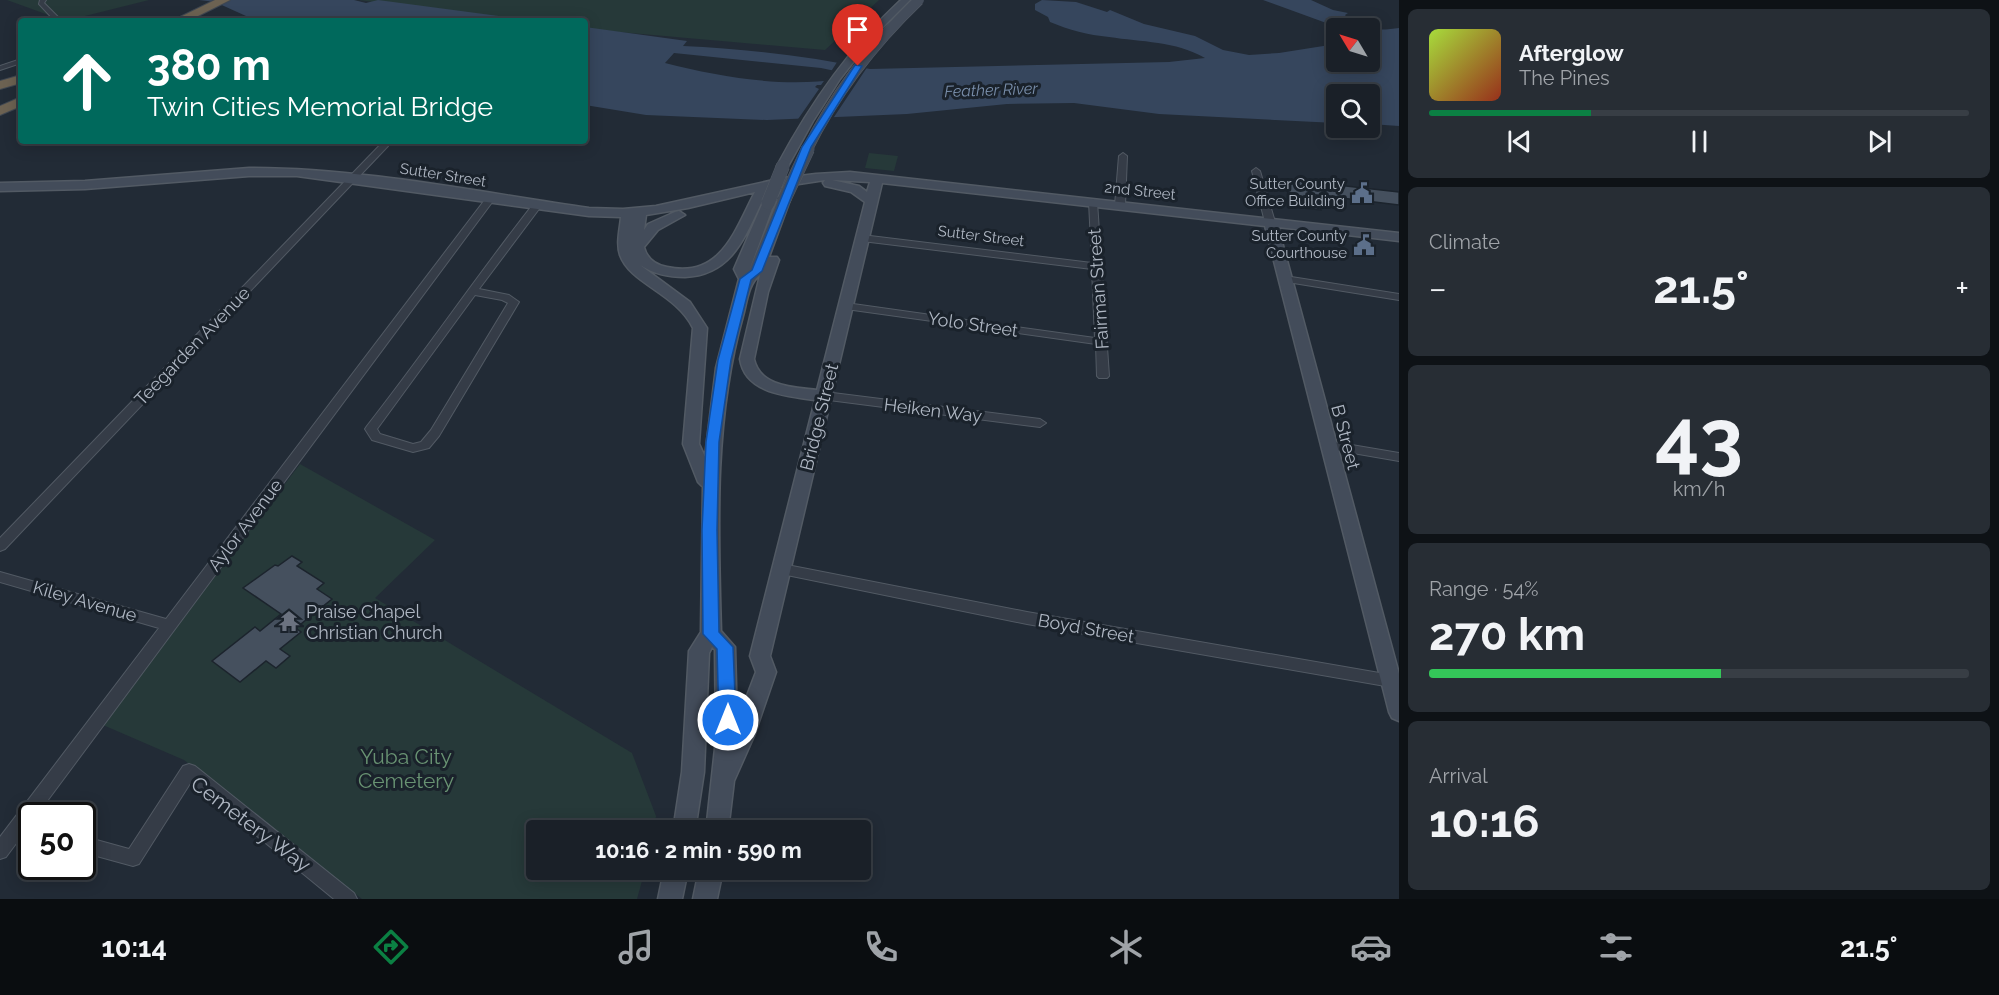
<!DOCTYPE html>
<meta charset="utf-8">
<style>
body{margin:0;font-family:Raleway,sans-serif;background:#272d34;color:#f1f3f6;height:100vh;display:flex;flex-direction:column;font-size:22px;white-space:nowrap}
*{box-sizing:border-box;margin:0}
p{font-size:20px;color:#9fa3a8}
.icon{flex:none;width:33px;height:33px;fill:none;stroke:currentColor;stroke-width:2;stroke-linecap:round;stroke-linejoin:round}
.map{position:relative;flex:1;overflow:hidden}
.details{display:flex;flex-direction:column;gap:9px;padding:9px;background:#0e1216;width:600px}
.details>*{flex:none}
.hud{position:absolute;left:18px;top:18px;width:570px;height:126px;border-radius:6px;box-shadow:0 3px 15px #0003,0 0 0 2px #383e45;background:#00695c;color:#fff;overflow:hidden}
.needle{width:39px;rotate:308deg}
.tools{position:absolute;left:1326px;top:18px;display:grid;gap:12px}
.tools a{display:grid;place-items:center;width:54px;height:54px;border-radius:6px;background:#1a2028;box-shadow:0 3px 15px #0003,0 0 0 2px #383e45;font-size:30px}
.speed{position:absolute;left:18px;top:802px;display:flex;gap:12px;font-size:30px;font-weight:700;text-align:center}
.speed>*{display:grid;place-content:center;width:78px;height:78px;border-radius:50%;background:#1a2028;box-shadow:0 3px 15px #0003,0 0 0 2px #383e45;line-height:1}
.speed .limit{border:3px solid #111;border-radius:9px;background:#fff;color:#111}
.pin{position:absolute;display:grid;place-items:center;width:51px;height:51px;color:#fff;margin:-62px -26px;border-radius:50% 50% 50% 0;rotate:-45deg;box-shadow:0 0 6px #0007}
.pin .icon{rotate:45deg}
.me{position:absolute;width:66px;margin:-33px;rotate:0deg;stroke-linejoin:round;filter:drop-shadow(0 0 4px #0008)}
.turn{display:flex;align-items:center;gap:21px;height:126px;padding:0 30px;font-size:27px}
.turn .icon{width:78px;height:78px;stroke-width:2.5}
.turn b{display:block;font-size:42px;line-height:51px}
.big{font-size:45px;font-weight:700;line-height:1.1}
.details .tile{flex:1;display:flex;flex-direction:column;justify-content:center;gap:9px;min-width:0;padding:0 21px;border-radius:9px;background:#272d34}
.details .dial{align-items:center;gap:0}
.dial b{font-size:78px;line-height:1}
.song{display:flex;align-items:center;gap:18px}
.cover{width:72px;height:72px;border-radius:9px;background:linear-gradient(135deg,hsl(80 70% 55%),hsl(10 70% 35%))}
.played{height:6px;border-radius:3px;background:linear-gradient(90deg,#0b8043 30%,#383e45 30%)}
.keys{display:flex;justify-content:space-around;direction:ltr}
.heat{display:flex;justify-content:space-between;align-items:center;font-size:33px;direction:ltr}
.charge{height:9px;border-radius:4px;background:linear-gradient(90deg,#34c759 54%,#383e45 0)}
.trip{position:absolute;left:526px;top:820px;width:345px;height:60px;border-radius:6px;background:#1a2028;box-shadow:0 3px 15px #0003,0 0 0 2px #383e45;font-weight:700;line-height:60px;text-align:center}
.dock{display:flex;height:96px;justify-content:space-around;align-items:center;background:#0a0d10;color:#9fa3a8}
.dock .icon{width:42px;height:42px}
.dock .active{color:#0b8043}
.dock b{font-size:27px;color:#f1f3f6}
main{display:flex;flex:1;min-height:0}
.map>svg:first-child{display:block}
.green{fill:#263939}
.water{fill:#36465d;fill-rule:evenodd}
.pier{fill:#222b36}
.building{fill:#45505e;stroke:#1c242d;stroke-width:1.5}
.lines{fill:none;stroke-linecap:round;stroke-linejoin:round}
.street-casing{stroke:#525a64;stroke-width:2}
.secondary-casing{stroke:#525a64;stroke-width:3}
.highway-casing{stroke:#3f4751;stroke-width:2}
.street{fill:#353c47;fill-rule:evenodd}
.secondary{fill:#434c5a;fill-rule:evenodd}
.highway{fill:#6c6252;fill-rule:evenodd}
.secondary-bridge-far1-casing{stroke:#525a64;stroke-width:11;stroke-linecap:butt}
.secondary-bridge-casing{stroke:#525a64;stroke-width:14;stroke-linecap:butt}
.secondary-bridge-far1{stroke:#434c5a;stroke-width:10}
.secondary-bridge{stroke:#434c5a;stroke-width:13}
.route{fill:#1a73e8;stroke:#114b97;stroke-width:1.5}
.labels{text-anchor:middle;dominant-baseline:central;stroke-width:6;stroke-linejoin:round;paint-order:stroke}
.far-street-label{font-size:15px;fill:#afb7c3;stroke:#1a222b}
.far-poi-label{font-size:15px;fill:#afb7c3;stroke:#1a222b;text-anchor:end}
.far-water-label{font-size:16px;font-style:italic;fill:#798eaa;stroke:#1a222b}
.street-label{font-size:18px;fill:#afb7c3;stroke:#1a222b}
.poi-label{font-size:18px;fill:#afb7c3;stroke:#1a222b;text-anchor:start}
.near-park-label{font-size:21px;fill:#689272;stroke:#1a222b}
.near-street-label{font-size:21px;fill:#afb7c3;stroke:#1a222b}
</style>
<main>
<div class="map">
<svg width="1399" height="899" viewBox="0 0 1399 899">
<rect width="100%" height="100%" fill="#222b36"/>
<!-- green -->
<path class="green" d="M7 0H149L65 21Z
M359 0H879L825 50 585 29V21H510Z
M869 153 898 156 894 171 865 168Z
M300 464 435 540 375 598 632 753 656 816 654 831H537V870H645L637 899H362L184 760 103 725Z"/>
<!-- water -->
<path class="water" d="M199 0H354L366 3 378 0 537 21H257L215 2Z
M1042 0 1076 2 1107 12 1110 10 1144 24 1195 36 1223 50 1249 55 1279 53 1336 44V62H1370V28H1340L1263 0H1311L1333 10 1348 13 1345 15C1356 31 1381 31 1399 28V126L1370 124V94H1336V123L1159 114 1074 103 1007 104 907 114 767 120 646 115 585 105V27L687 41 683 46C746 49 808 56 870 69L1169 62 1205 58C1176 41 1141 42 1109 37 1088 35 1069 30 1050 22L1048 17 1035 10V4ZM674 53 821 68 840 72V79C782 88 721 77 665 63Z"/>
<!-- pier -->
<path class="pier" d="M839 59 868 66 832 120 796 122 819 89 815 87 817 85H821L826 78 840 75 830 73Z"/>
<!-- building -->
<path class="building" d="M1284 179 1399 192V205L1316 195 1321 210 1292 207Z
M292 556 302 562 297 566 324 583 317 589 332 599 296 628 301 632 280 649 290 656 276 668 266 661 240 682 212 661 255 627 260 631 281 614 243 588 275 565 278 566Z"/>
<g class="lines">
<defs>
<path id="street" d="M40 0H46L44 3 62 21H55L39 4Z
M21 59V63L0 70V66Z
M381 144 388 146 5 549 0 551V538Z
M1123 153 1127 156 1125 205 1120 208 1115 205 1119 156Z
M1256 168 1260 171 1275 222 1273 224H1267L1265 222 1252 171Z
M490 196 494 199 493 201 36 816H32V822L6 857 0 859V837L159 628 0 582V572L166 619 487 197Z
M1093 199 1097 202 1109 376 1107 378H1099L1097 376 1096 344 846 309 841 306 846 303 1095 338 1092 269 862 241 857 238 862 235 1092 263 1089 202Z
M537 202 542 205 479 289 509 295 519 302 439 436 429 448 413 452 372 440 365 429 367 426C425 352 476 277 534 203ZM475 295 502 300 508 303 431 430 421 442 413 444 380 434 377 429Z
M1285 276 1399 294V300L1281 281 1280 279Z
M825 392 1040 419 1046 423 1040 427 821 399 819 396 821 393Z
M1328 441 1399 453V461L1324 448 1322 445Z
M782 564 1027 612 1391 675 1396 677 1398 681 1396 685 1391 687 1027 624 777 573 775 569 777 565Z
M189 764 195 766 354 893 357 899H334L191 782 139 864 133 866 82 852V836L129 849 183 766Z"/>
<path id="secondary" d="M901 0H910L872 38 840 79 813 121 787 168H779L777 166C810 104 849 48 901 0Z
M249 168C363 168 477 192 589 208L623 209 656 206 783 178 816 174 850 172 1399 233V241L1278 227 1399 674V721L1392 718 1389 712 1265 226 882 183 770 656 776 672 754 736 734 781 728 831H706L716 739 715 650 712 647 709 653 704 772 695 831H673L682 772 689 651 701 632 703 487 698 482 683 444 693 328C676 293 630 284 620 255 616 243 620 229 621 217L589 216 297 176H249L85 189 0 191V183L85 181ZM825 180 823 183 825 186 851 192 865 202 817 390C794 387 760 387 754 359L768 292 779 260 777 257H769L790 200 784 196 778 200 749 271 774 203 772 200H764L734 269 739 279 716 368 705 457 699 444 707 328 690 302 640 265C654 274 668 277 685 277 736 275 747 230 767 191L766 189ZM832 180 870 182 867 192 859 186ZM755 192C735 230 721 279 667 267 656 265 647 259 644 247L658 230 685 215 679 211 675 212 648 224 644 230 646 215 688 208ZM760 275 740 359C745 393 786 396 815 400L750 656 756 672 737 722 735 647 721 631C718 526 714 418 743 316 747 302 748 284 760 275Z
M664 870H688L682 899H658Z
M699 870H723L717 899H693Z"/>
<path id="highway" d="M215 0H230L188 21H172Z
M21 75V83L0 89V81Z
M21 97V106L0 115V106Z"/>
</defs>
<!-- street casing -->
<use href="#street" class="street-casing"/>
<!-- secondary casing -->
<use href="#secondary" class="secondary-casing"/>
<!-- highway casing -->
<use href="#highway" class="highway-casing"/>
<!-- street -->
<use href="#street" class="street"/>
<!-- secondary -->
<use href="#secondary" class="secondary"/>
<!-- highway -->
<use href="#highway" class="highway"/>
<defs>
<path id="secondary-bridge-far1" d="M807 150C835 93 873 44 919 0"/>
<path id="secondary-bridge" d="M784 200 808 149
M768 203 783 166"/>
</defs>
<!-- secondary-bridge-far1 casing -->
<use href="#secondary-bridge-far1" class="secondary-bridge-far1-casing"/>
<!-- secondary-bridge casing -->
<use href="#secondary-bridge" class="secondary-bridge-casing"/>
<!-- secondary-bridge-far1 -->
<use href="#secondary-bridge-far1" class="secondary-bridge-far1"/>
<!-- secondary-bridge -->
<use href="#secondary-bridge" class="secondary-bridge"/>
</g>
<!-- route -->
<path class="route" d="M855 65 862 66 811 147 762 271 751 280 731 360 719 442 717 530 719 632 733 647 736 720 734 725 728 728 721 725 719 720 717 649 703 634 702 530 706 442 718 360 740 279 752 270 802 147Z"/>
<!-- icons -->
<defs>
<symbol id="civic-bare" viewBox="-9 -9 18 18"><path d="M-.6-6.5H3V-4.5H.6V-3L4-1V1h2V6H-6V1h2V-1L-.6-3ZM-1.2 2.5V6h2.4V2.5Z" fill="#5c6f8a" stroke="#1a222b" stroke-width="2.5" paint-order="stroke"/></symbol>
<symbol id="temple-bare" viewBox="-9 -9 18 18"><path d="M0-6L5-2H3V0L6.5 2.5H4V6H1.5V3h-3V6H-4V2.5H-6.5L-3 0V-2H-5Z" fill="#6b7280" stroke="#1a222b" stroke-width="2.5" paint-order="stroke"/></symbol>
</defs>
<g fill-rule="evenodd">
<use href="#civic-bare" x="1347" y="178" width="30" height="30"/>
<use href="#civic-bare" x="1349" y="230" width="30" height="30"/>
<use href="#temple-bare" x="274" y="606" width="30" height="30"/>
</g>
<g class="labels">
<!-- far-street labels -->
<g class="far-street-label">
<text transform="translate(443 175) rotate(9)">Sutter Street</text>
<text transform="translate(1140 191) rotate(6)">2nd Street</text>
<text transform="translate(981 236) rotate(7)">Sutter Street</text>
</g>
<!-- far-poi labels -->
<g class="far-poi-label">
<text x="1345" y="184">Sutter County<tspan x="1345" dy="17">Office Building</tspan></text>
<text x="1347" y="236">Sutter County<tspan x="1347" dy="17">Courthouse</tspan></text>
</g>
<!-- far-water labels -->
<g class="far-water-label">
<text transform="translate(991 90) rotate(-2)">Feather River</text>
</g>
<!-- street labels -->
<g class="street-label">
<text transform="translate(1098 289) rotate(-94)">Fairman Street</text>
<text transform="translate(973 324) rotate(8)">Yolo Street</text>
<text transform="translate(192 346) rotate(-46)">Teegarden Avenue</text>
<text transform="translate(933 410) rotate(7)">Heiken Way</text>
<text transform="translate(819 417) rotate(-76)">Bridge Street</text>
<text transform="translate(1346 437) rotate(75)">B Street</text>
<text transform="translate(245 525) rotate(-53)">Aylor Avenue</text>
<text transform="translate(85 601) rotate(16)">Kiley Avenue</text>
<text transform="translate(1086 628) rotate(10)">Boyd Street</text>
</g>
<!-- poi labels -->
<g class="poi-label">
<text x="306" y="611">Praise Chapel<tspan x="306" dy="21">Christian Church</tspan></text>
</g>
<!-- near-park labels -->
<g class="near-park-label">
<text x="406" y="756">Yuba City<tspan x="406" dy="24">Cemetery</tspan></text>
</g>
<!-- near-street labels -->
<g class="near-street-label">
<text transform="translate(251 824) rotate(37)">Cemetery Way</text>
</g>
</g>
</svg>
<div class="tools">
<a><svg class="needle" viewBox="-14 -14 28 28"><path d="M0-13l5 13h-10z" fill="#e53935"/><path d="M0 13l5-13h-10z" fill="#9fa3a8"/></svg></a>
<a><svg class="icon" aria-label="search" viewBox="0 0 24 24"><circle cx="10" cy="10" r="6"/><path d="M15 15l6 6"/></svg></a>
</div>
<div class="speed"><div class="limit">50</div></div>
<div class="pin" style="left:858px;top:66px;background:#d93025"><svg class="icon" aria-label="arrive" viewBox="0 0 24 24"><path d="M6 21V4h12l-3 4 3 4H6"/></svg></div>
<svg class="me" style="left:728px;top:720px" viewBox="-20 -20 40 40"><circle r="17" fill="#1a73e8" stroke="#fff" stroke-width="3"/><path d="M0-11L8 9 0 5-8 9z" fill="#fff"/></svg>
<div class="trip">10:16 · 2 min · 590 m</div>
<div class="hud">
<div class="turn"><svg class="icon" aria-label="ahead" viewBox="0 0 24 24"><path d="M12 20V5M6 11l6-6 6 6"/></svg><div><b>380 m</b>Twin Cities Memorial Bridge</div></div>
</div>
</div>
<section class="details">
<div class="tile">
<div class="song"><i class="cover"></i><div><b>Afterglow</b><p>The Pines</p></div></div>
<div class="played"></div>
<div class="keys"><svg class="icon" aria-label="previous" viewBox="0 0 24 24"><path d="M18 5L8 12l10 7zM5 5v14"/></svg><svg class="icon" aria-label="pause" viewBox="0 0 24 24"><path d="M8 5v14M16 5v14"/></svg><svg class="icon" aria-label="next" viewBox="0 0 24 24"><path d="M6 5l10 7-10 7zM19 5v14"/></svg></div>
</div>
<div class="tile"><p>Climate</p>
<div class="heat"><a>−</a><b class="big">21.5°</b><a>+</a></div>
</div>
<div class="tile dial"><b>43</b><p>km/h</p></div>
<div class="tile"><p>Range · 54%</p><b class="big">270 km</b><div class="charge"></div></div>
<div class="tile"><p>Arrival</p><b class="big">10:16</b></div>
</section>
</main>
<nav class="dock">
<b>10:14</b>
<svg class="icon active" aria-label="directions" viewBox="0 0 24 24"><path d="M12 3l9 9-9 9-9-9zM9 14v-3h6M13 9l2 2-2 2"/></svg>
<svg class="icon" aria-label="music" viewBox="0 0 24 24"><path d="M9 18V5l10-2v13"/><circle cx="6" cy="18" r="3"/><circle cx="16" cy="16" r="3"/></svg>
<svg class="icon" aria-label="phone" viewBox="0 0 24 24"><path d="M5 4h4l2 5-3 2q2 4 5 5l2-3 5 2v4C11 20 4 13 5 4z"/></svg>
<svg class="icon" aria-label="climate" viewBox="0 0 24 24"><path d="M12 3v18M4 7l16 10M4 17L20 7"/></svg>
<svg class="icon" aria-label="car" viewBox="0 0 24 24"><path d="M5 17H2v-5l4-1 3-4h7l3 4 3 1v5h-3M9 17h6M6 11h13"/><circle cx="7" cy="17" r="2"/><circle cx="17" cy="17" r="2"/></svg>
<svg class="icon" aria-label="filters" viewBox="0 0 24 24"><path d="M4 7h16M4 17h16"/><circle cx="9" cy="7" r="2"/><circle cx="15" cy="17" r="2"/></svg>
<b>21.5°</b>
</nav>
